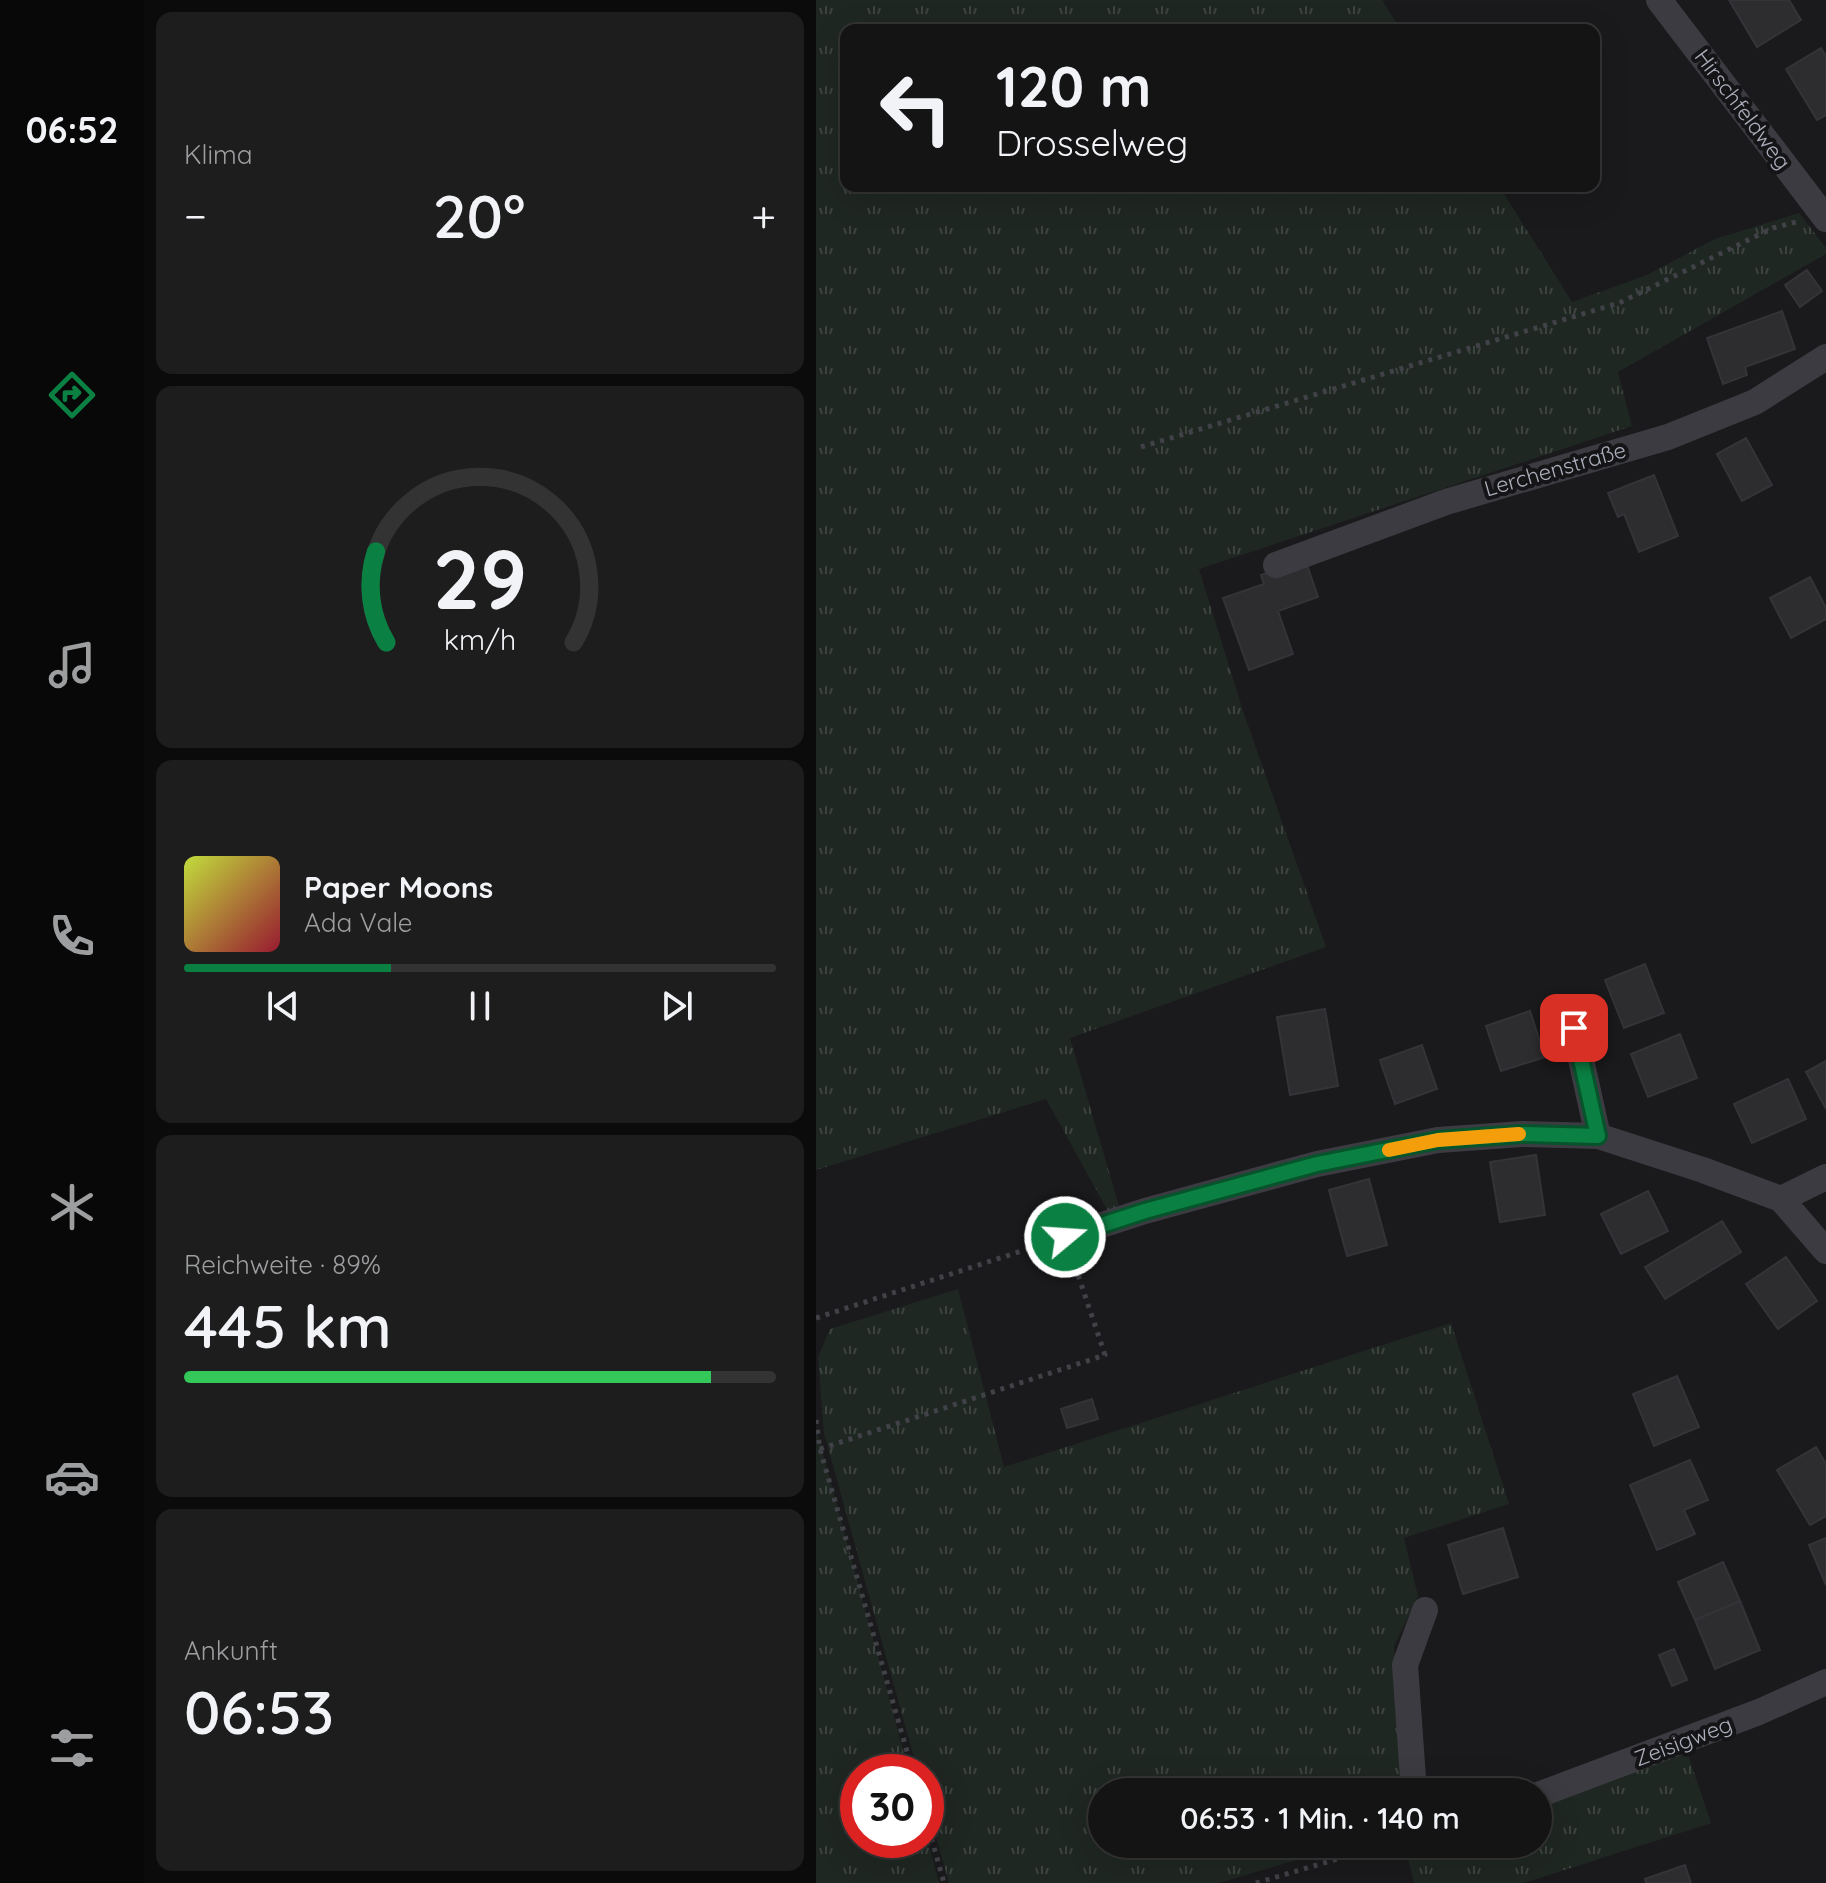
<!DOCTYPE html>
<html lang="de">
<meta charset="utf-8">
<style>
body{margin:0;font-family:Quicksand,sans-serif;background:#1d1d1e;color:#f1f3f6;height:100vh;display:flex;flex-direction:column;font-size:30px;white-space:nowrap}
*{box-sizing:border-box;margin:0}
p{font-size:26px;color:#9d9ea0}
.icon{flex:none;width:44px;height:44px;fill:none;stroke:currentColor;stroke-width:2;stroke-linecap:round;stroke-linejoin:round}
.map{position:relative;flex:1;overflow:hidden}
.panel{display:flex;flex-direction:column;gap:12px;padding:12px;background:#0b0b0c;width:672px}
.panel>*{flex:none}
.guide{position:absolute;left:24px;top:24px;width:760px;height:168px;border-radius:16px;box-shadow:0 8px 32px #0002,0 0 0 2px #333334;background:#141415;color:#f1f3f6;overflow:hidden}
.speed{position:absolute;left:24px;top:1754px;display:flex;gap:16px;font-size:40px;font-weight:700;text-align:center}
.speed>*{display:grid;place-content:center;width:104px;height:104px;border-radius:50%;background:#141415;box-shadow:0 8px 32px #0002,0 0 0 2px #333334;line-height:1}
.speed .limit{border:12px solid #d22;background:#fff;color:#111}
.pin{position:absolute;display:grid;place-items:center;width:68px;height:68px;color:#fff;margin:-34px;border-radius:16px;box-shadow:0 4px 12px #0006}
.me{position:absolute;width:88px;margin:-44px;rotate:72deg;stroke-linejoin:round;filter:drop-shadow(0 0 6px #0008)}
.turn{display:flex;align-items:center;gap:28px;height:168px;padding:0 24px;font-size:36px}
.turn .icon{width:104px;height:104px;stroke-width:2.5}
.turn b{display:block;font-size:56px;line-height:68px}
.big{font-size:60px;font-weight:600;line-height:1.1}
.panel .tile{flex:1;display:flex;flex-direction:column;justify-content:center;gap:12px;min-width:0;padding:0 28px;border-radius:16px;background:#1d1d1e}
.panel .dial{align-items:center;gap:0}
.dial svg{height:208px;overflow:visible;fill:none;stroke:#333334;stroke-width:7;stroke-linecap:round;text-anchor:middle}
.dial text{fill:#f1f3f6;stroke:none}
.song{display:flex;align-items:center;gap:24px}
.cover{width:96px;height:96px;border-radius:12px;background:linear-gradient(135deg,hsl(70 70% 55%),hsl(350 70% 35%))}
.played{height:8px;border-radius:4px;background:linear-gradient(90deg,#0b8043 35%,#333334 35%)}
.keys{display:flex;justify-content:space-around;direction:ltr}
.heat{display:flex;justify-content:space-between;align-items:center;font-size:44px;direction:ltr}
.charge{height:12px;border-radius:6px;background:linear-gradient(90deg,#34c759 89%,#333334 0)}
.trip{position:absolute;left:272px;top:1778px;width:464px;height:80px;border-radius:40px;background:#141415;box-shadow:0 8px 32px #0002,0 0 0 2px #333334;font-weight:600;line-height:80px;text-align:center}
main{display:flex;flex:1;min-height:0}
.tab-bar{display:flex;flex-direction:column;width:144px;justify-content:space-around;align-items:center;background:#080808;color:#9d9ea0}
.tab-bar .icon{width:56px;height:56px}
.tab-bar .current{color:#0b8043}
.tab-bar b{font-size:36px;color:#f1f3f6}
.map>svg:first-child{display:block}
.grass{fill:url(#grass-tufts)}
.building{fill:#2d2d30;stroke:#343438;stroke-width:2}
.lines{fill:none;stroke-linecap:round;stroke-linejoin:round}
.path{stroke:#414248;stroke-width:5;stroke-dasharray:4 6;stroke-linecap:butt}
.minor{stroke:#3b3b41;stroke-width:26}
.route-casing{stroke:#07532c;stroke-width:20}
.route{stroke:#0b8043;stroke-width:14}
.slow{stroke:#f59e0b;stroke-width:14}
.labels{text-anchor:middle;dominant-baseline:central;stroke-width:8;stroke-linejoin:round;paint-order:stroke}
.street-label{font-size:22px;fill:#acafbb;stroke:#151517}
</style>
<main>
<nav class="tab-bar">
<b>06:52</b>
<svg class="icon current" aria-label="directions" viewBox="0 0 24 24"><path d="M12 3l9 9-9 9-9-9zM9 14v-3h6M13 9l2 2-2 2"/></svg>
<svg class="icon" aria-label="music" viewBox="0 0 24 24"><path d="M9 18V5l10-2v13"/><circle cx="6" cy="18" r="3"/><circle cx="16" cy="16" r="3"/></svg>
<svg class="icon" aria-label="phone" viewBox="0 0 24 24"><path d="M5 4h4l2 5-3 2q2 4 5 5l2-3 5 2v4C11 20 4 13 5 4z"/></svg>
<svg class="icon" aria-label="climate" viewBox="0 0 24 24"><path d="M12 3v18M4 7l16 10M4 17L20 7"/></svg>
<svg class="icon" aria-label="car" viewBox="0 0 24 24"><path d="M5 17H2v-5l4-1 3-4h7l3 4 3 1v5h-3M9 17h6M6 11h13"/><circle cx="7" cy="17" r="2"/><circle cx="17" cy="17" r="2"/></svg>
<svg class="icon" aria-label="filters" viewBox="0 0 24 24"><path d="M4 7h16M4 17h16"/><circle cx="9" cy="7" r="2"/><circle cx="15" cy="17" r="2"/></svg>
</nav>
<section class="panel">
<div class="tile"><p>Klima</p>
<div class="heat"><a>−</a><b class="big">20°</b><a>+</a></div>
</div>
<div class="tile dial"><svg viewBox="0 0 100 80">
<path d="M14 69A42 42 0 1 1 86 69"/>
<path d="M14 69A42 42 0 0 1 10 34" stroke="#0b8043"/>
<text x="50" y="56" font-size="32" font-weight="700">29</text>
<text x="50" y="72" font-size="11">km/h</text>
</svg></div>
<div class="tile">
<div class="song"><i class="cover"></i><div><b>Paper Moons</b><p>Ada Vale</p></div></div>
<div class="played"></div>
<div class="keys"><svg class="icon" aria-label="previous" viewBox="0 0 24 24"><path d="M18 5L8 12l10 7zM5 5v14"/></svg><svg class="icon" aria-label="pause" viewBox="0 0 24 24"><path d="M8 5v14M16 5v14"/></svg><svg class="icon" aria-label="next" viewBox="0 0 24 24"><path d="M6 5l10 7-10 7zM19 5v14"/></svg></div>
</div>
<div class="tile"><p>Reichweite · 89%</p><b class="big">445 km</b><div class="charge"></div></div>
<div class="tile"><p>Ankunft</p><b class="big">06:53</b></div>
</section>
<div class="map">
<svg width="1010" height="1883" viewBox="0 0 1010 1883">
<defs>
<pattern id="grass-tufts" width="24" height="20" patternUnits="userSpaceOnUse" patternTransform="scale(2)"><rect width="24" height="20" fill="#1f2722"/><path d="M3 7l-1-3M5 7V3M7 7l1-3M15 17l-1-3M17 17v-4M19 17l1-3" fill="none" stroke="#3d4440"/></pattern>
</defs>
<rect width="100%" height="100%" fill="#1a1a1c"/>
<!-- grass -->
<path class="grass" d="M0 0H566L585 30H30V186H683L756 302 831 275 899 239 983 213 1010 248V254L802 372 816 426 383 569 427 711 510 947 254 1038 304 1210 293 1213 230 1099 0 1170Z
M142 1289 188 1467 635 1323 693 1504 588 1538 602 1596 578 1646 588 1792H286V1844H534L403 1883H133L110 1801V1772H102L8 1433 2 1357 14 1329Z
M0 1428 93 1772H42V1840H110V1835L123 1883H0Z
M869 1746 895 1823 708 1883H598L589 1846 595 1844H722V1799Z"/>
<!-- building -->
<path class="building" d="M913 0H973L985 20 941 47Z
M1005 48 1010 56V115L1001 120 970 69Z
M991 270 1006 291 984 307 969 285Z
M966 311 979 349 929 367 931 375 907 384 891 338Z
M930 438 956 485 926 501 901 454Z
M838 475 862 536 823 552 808 514 802 517 792 493Z
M489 559 502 597 462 611 477 654 433 670 407 598 448 584 445 575Z
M994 577 1010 608V619L975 638 954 598Z
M829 964 848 1013 808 1028 789 980Z
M509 1009 522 1086 474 1095 461 1017Z
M714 1011 729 1057 685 1071 670 1026Z
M864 1034 881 1078 832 1097 815 1054Z
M606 1045 621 1089 579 1104 564 1060Z
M1010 1061V1109L990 1072Z
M972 1079 990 1119 936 1143 918 1104Z
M720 1155 729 1215 684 1222 674 1162Z
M553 1179 571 1245 531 1256 513 1190Z
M832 1191 852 1231 805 1254 785 1214Z
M906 1221 925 1252 849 1299 829 1267Z
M970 1257 1001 1301 962 1329 930 1284Z
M861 1376 883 1427 838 1446 817 1394Z
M276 1399 282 1419 251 1428 245 1409Z
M1000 1447 1010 1464V1516L994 1525 961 1470Z
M874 1460 892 1500 868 1510 879 1534 841 1550 814 1485Z
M687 1528 702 1577 647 1594 632 1545Z
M1010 1538V1585L993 1545Z
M907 1562 924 1601 879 1620 862 1582Z
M924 1601 944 1650 899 1669 879 1620Z
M858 1649 871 1680 856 1686 843 1655Z
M869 1865 875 1883H830L829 1879Z"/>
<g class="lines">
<!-- path -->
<path class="path" d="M325 447 803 303 957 228 980 222
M0 1318 224 1245
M0 1420 4 1449 97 1772
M4 1449 289 1355 258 1263
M110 1819 128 1883
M440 1883 572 1844"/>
<!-- minor -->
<path class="minor" d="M843 0 1010 219
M460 565 630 502 852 437 939 402 1010 357
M758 1028 782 1136
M965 1199 1010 1177
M249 1237 329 1211 501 1164 622 1140 706 1134 782 1136 887 1170 965 1199 1010 1251
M598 1792 589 1665 609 1610
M722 1795 943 1712 1010 1682"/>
</g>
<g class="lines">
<defs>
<path id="route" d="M249 1237 329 1211 501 1164 622 1140 706 1134 782 1136 758 1028"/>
</defs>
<!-- route casing -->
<use href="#route" class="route-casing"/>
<!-- route -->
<use href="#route" class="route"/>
<!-- slow -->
<path class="slow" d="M573 1150 622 1140 703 1134"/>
</g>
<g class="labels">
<!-- street labels -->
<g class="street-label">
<text transform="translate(927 109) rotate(53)">Hirschfeldweg</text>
<text transform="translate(739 469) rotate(-16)">Lerchenstraße</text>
<text transform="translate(867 1741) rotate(-21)">Zeisigweg</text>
</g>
</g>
</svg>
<div class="speed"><div class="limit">30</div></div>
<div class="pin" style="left:758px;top:1028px;background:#d93025"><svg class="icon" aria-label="arrive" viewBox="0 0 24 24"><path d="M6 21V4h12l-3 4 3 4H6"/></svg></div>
<svg class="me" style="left:249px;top:1237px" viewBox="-20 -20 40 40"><circle r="17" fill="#0b8043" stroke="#fff" stroke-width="3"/><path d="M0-11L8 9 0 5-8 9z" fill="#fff"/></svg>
<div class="trip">06:53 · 1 Min. · 140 m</div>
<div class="guide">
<div class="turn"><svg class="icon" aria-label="left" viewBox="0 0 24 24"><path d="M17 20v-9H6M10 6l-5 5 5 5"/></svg><div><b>120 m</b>Drosselweg</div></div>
</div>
</div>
</main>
